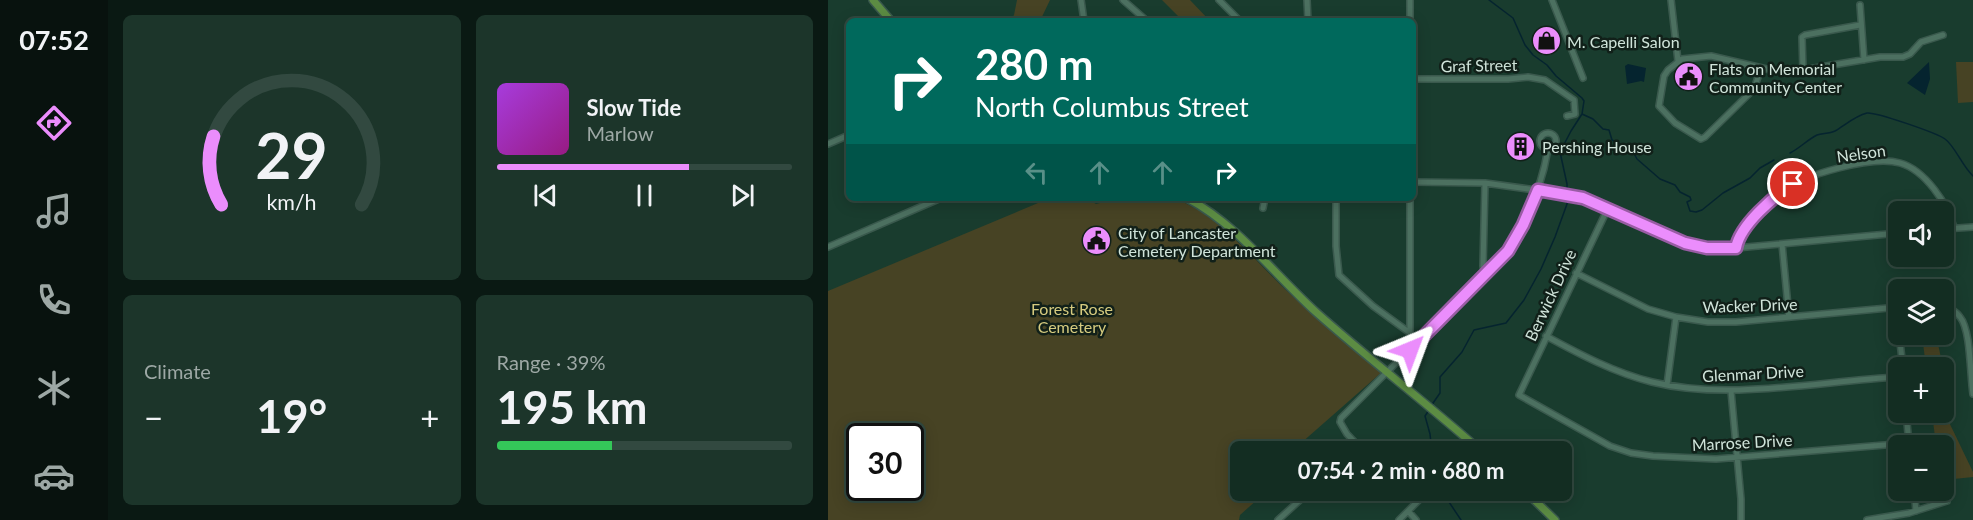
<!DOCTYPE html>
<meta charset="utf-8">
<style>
body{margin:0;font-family:Lato,sans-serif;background:#1c352a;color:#f1f3f6;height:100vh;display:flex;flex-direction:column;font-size:22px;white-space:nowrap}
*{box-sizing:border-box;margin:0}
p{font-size:20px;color:#9da8a5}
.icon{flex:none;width:33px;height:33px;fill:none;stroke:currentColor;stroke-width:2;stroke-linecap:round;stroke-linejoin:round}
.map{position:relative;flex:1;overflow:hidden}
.side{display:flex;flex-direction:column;gap:15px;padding:15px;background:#0a1913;width:720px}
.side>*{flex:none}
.hud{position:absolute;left:18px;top:18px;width:570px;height:183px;border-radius:9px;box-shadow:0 3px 15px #0003,0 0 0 2px #324940;background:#00695c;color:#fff;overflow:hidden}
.tools{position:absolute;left:1060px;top:201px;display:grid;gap:12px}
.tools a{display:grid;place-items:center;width:66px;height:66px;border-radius:9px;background:#132d22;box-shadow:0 3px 15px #0003,0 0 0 2px #324940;font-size:30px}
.speed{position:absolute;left:18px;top:423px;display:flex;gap:12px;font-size:30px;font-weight:700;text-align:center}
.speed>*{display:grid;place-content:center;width:78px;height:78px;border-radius:50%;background:#132d22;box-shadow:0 3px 15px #0003,0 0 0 2px #324940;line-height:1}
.speed .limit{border:3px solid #111;border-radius:9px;background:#fff;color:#111}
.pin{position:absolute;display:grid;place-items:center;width:51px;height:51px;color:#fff;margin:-26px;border:3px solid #fff;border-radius:50%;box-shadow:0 2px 6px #0007}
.me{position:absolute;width:66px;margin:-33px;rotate:44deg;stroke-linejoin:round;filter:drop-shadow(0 0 4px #0008)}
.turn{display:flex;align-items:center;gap:21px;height:126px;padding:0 30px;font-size:27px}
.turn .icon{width:78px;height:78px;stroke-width:2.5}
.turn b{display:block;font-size:42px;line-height:51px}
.lanes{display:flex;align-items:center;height:57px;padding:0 30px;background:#0003;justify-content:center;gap:30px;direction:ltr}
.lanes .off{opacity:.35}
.big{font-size:45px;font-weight:700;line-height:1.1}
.side .card{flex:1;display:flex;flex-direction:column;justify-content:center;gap:9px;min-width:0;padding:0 21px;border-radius:9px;background:#1c352a}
.side .dial{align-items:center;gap:0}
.dial svg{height:156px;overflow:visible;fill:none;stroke:#324940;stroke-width:7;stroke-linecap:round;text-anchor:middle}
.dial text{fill:#f1f3f6;stroke:none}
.song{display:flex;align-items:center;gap:18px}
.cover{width:72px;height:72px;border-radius:9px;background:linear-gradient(135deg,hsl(280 70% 55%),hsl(310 70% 35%))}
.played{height:6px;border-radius:3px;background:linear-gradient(90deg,#eb8dfc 65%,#324940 65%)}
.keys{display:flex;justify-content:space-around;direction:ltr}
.heat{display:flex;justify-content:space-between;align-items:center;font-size:33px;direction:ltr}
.charge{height:9px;border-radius:4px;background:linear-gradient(90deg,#34c759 39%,#324940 0)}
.side .tiles{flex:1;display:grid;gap:15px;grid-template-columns:repeat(2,1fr)}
.trip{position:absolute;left:402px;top:441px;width:342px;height:60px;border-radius:9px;background:#132d22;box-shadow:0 3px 15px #0003,0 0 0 2px #324940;font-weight:700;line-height:60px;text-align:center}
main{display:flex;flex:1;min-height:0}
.tabs{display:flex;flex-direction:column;width:108px;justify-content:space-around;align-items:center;background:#08120e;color:#9da8a5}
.tabs .icon{width:42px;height:42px}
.tabs .active{color:#eb8dfc}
.tabs b{font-size:27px;color:#f1f3f6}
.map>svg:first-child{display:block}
.green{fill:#474324;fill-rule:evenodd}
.water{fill:#05242f}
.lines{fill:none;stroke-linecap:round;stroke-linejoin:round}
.stream{stroke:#05242f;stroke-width:1.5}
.minor-casing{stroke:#3a594d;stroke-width:8}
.major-casing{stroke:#3a594d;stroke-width:10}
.minor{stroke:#4c7060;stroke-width:5}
.major{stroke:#5c8c43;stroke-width:7}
.route-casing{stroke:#995ca4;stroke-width:15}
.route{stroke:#eb8dfc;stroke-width:10}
.labels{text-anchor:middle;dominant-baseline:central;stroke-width:5;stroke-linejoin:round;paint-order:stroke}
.poi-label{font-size:16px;fill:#d0e4da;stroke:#112019;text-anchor:start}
.street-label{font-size:16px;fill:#d0e4da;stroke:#112019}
.park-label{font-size:16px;fill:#d6cb7f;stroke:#112019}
</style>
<main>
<nav class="tabs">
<b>07:52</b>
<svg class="icon active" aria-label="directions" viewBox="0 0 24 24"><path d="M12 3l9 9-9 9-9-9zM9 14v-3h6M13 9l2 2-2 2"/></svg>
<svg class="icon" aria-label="music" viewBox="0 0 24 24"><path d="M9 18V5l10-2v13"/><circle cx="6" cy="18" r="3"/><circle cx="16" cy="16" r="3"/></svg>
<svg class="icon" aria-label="phone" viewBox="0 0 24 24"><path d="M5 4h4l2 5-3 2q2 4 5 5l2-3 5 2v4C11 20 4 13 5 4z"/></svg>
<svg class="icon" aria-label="climate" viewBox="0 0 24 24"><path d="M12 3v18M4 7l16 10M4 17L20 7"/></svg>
<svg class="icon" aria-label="car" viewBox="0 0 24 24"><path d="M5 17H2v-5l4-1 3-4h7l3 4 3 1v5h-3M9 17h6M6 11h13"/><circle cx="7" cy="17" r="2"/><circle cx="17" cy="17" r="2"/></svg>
</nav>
<section class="side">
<div class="tiles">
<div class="card dial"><svg viewBox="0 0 100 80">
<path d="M14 69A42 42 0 1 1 86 69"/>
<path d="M14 69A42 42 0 0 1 10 34" stroke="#eb8dfc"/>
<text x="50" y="56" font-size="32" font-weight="700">29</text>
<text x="50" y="72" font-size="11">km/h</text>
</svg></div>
<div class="card">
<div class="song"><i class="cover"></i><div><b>Slow Tide</b><p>Marlow</p></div></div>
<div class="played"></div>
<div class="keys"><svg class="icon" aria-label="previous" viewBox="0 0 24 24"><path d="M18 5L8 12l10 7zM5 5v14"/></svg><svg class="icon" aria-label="pause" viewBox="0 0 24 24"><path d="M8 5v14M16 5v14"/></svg><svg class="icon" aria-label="next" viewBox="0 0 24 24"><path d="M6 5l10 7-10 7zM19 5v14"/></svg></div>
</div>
<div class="card"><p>Climate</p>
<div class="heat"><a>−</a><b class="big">19°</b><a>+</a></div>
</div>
<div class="card"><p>Range · 39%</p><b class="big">195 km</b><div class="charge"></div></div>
</div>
</section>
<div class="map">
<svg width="1145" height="520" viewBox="0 0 1145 520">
<rect width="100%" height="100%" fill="#193c2e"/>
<!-- green -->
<path class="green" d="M189 0H222L212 21H182L186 15Z
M334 0H362L382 21H355Z
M1128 62H1145V102L1130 103Z
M222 198H258L268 204C289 199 321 194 341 198 382 205 430 264 459 291 490 320 523 346 554 372L464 451 412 452V490L439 491 412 515 411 520H0V291ZM32 436H82V488H32Z
M1094 335H1108L1115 367H1098Z
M1116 374 1119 396V418L1145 472V477L1116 480V446L1108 445 1104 413 1116 412Z"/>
<!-- water -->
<path class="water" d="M1101 62 1102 79 1097 95 1079 83Z
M800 64 818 68 816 82 813 81 799 84 797 66Z"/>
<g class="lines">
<!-- stream -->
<path class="stream" d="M661 0 685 18 697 45 705 55 719 65 728 76 754 98 756 101 754 114 765 119 775 129 781 130 784 140 804 150 809 159 832 179 847 185 852 192 862 197 863 200 859 202 862 211 868 212 874 210 895 193 922 178 932 168 946 160
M962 153C972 148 979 140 989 135 994 133 1001 134 1007 131 1017 125 1027 116 1039 113 1048 112 1109 133 1117 139 1127 146 1134 166 1145 176
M603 406 612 393V377L634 352 646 330 678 323 696 300 713 269 727 237 739 204V184L732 152 743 131 754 114
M601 410 597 416 602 434 604 452
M613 490 633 520"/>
<defs>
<path id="minor" d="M253 0 256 21
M295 0 319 21
M391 0 412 21
M479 0 480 21
M724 0 755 78
M843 0 850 61
M1032 5 1036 60
M582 21V0
M933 68 926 89 877 137 873 139 847 123 831 106 836 76 840 70 854 59 883 56 947 71 975 70 1052 57H1075L1082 54 1093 42 1115 35
M975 70 974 37 977 35 1032 25
M585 79H680L700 77 717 80 746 100 747 114 739 116
M712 141a8 8 0 1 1 16 0a8 8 0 1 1-16 0Z
M0 144 21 135
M585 182 657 183 744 195 769 203 843 238 865 245 879 248H908L1071 233
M508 198V246L511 275 545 306 582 333
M435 208 437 198
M780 208 691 395 782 446 803 453 825 456 888 459 1081 443
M1116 229 1145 227
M954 244 961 317
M0 247 113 198
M908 248C910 238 915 232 921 224 931 212 940 200 953 191 977 175 1043 155 1072 163 1097 170 1120 204 1126 228
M656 273 655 266 657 183
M748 273 820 309 848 317 880 322H908L1071 307
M1116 306C1122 308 1128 311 1132 317 1143 330 1142 375 1145 394
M1068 307 1075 368
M718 336C751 354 787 373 824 382 901 401 992 381 1071 377
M582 350V198
M839 385 848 317
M903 391 913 499V520
M1078 412 1081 444
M536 452 519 434 512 422 513 418 680 251C699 220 714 186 720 149
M581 490 591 500
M1086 490 1088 511
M580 511 588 520
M450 520 483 490
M571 520 601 490
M1039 520 1081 513 1119 501"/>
<path id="major" d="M45 0 63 21
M359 198C410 225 447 275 489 313 543 361 600 404 654 452
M696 490 727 520"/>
</defs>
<!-- minor casing -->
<use href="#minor" class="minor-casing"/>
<!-- major casing -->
<use href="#major" class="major-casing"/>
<!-- minor -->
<use href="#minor" class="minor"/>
<!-- major -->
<use href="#major" class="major"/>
</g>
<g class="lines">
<defs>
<path id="route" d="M582 350 680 251 695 225 710 190 755 198 857 243 879 248H908C912 225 946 196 965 184"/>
</defs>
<!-- route casing -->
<use href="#route" class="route-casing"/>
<!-- route -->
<use href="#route" class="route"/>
</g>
<!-- icons -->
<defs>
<symbol id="shop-disc" viewBox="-11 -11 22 22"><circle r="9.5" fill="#eb8dfc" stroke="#112019"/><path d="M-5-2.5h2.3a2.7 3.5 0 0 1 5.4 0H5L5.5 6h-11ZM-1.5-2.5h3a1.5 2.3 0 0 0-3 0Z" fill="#111"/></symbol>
<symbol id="civic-disc" viewBox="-11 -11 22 22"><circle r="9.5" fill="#eb8dfc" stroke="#112019"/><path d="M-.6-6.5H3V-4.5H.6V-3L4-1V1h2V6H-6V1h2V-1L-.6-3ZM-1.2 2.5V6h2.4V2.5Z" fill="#111"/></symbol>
<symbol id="building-disc" viewBox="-11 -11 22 22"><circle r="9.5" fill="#eb8dfc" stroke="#112019"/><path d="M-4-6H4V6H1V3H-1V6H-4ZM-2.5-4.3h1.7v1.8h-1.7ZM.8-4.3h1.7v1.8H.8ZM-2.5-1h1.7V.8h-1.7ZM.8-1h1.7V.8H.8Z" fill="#111"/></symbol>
</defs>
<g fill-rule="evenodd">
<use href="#shop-disc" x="702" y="24" width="33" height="33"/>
<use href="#civic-disc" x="844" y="60" width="33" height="33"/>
<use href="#building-disc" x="676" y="130" width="33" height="33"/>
<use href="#civic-disc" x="252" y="224" width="33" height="33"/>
</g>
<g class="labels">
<!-- poi labels -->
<g class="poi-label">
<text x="739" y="41">M. Capelli Salon</text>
<text x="881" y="68">Flats on Memorial<tspan x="881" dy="18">Community Center</tspan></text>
<text x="714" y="146">Pershing House</text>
<text x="290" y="232">City of Lancaster<tspan x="290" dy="18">Cemetery Department</tspan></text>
</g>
<!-- street labels -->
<g class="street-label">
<text transform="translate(651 65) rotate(-1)">Graf Street</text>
<text transform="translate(1033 153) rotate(-8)">Nelson</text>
<text transform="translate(722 295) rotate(-65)">Berwick Drive</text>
<text transform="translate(922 305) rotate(-2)">Wacker Drive</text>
<text transform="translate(925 373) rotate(-3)">Glenmar Drive</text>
<text transform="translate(914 442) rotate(-3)">Marrose Drive</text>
</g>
<!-- park labels -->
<g class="park-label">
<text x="244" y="308">Forest Rose<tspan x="244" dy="18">Cemetery</tspan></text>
</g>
</g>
</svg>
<div class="tools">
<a><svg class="icon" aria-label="sound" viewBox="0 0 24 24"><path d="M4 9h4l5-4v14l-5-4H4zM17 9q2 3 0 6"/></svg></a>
<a><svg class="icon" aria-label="layers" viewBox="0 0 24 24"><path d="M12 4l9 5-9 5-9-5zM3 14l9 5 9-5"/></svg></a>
<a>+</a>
<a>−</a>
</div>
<div class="speed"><div class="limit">30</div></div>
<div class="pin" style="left:965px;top:184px;background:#d93025"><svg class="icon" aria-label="arrive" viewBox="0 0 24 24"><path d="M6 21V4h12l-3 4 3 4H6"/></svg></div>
<svg class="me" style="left:582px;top:350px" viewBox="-20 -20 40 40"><path d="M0-17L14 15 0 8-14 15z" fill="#eb8dfc" stroke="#fff" stroke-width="4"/></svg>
<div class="trip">07:54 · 2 min · 680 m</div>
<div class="hud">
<div class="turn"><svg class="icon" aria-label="right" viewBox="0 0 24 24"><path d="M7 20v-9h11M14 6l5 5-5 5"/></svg><div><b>280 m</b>North Columbus Street</div></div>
<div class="lanes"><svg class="icon off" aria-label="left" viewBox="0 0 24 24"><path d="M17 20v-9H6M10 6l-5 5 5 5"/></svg><svg class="icon off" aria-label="ahead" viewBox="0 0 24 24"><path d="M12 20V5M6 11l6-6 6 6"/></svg><svg class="icon off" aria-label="ahead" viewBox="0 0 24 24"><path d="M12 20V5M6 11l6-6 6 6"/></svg><svg class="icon" aria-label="right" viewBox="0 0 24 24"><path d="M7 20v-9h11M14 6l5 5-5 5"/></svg></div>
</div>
</div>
</main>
